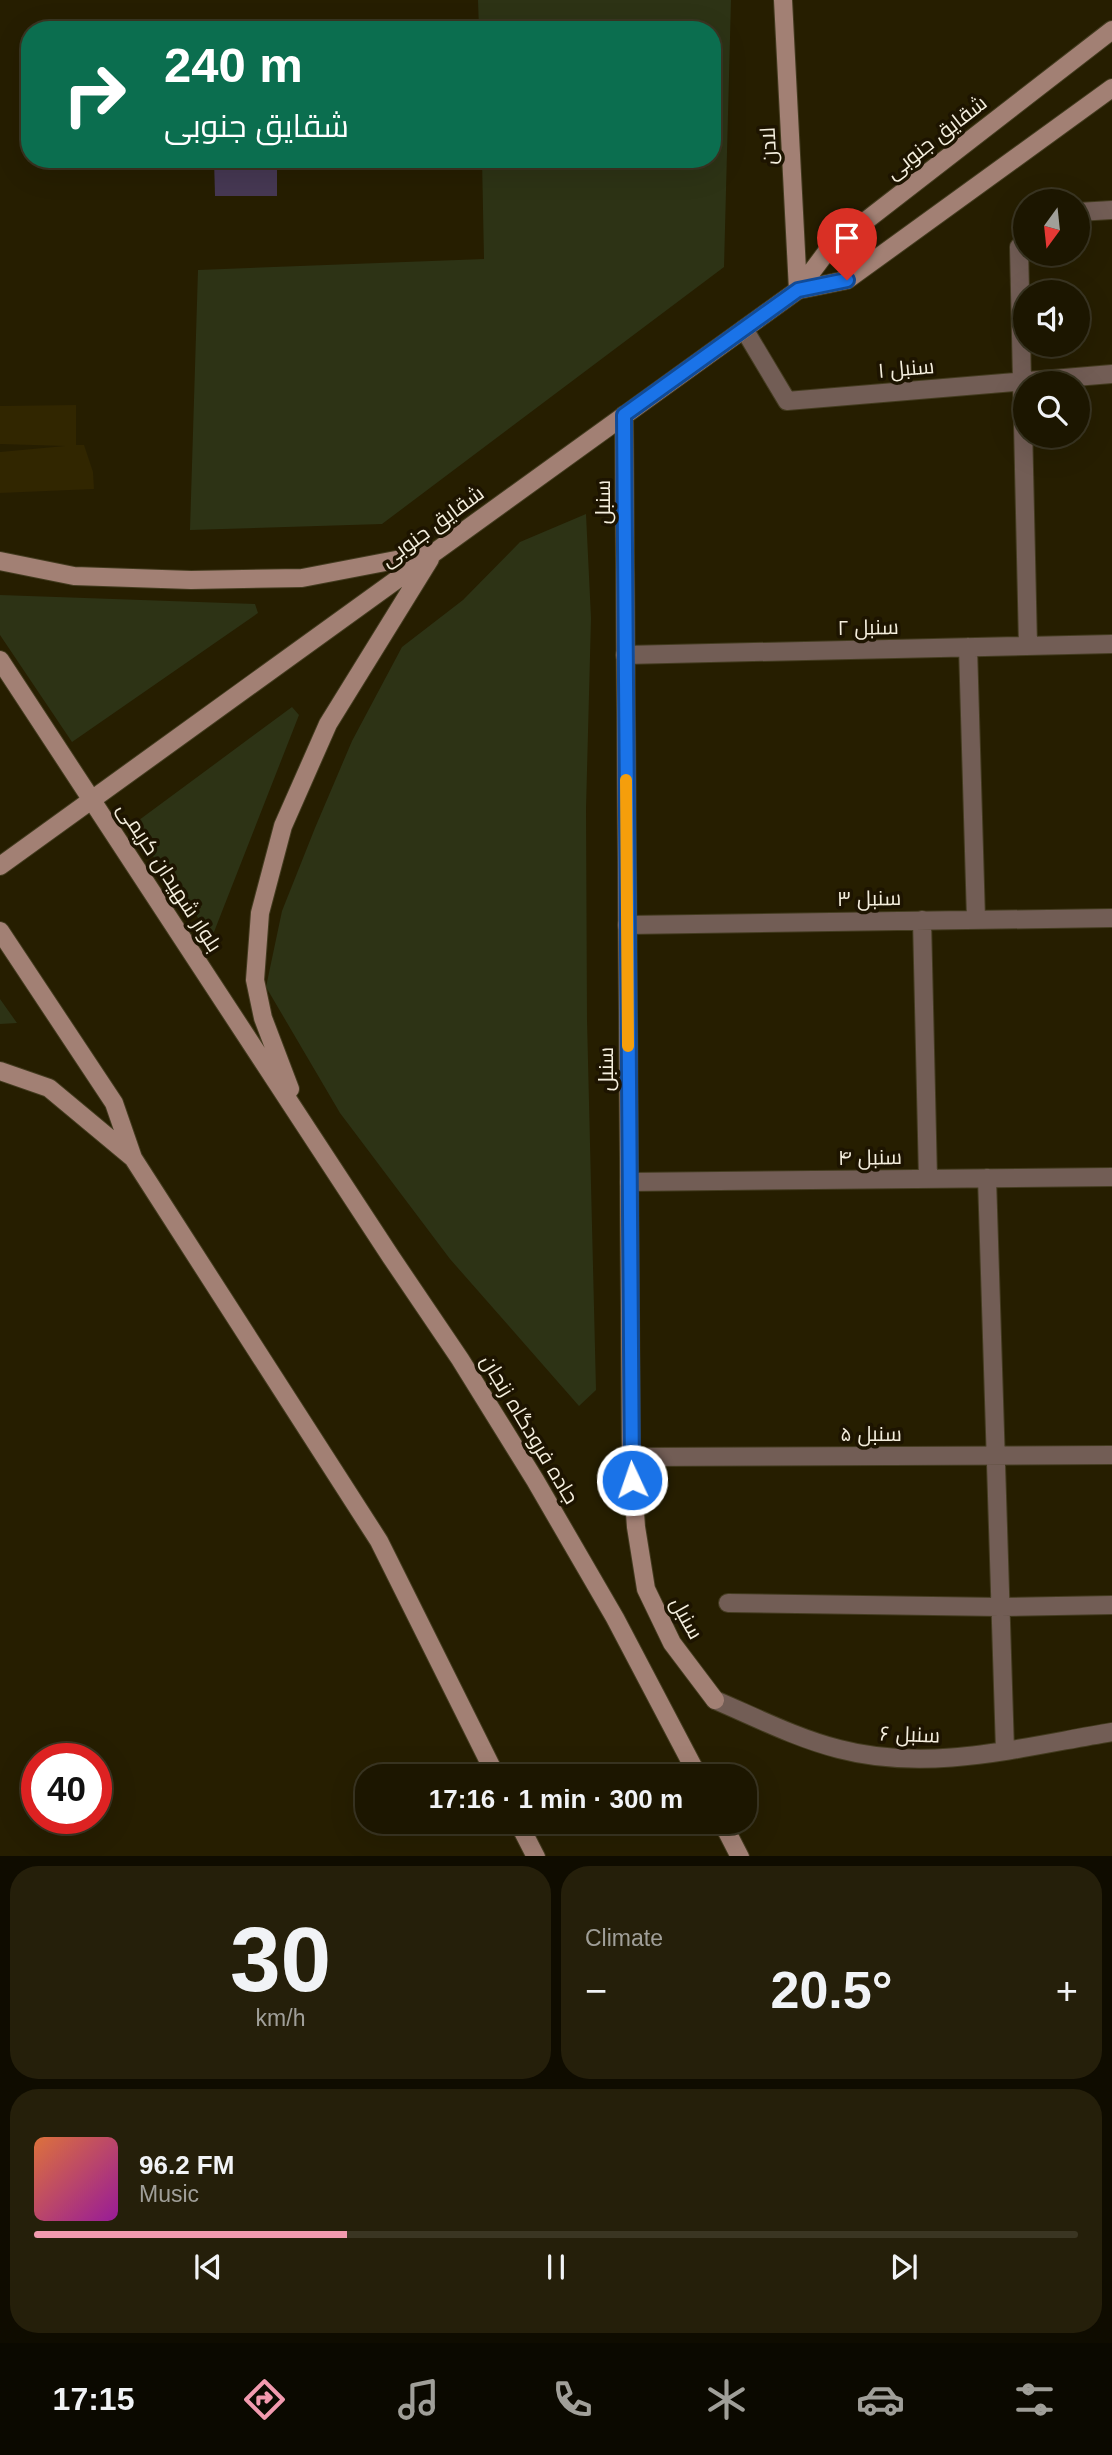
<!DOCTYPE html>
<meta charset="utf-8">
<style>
body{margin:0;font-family:Arial,Cairo,sans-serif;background:#251f0a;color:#f1f3f6;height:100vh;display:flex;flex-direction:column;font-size:26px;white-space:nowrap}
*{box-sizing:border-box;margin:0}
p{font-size:23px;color:#a09f99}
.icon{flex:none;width:38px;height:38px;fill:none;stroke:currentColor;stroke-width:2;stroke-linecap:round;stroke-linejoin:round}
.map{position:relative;height:1856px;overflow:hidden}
.side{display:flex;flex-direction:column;gap:10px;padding:10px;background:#0f0c00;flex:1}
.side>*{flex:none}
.banner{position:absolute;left:21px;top:21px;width:700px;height:147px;border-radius:28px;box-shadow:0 7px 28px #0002,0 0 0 2px #3a3522;background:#0b6e4f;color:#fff;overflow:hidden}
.needle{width:46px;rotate:195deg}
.fabs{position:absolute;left:1013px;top:189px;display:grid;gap:14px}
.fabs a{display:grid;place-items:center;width:77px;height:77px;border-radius:50%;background:#1c1600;box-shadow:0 7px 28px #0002,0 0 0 2px #3a3522;font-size:35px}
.speed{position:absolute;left:21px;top:1743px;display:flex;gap:14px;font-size:35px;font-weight:700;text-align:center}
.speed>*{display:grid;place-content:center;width:91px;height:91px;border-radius:50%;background:#1c1600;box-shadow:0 7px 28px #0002,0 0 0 2px #3a3522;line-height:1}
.speed .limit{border:10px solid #d22;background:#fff;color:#111}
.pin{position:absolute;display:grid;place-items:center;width:60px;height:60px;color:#fff;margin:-72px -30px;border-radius:50% 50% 50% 0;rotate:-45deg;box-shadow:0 0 7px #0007}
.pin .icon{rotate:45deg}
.me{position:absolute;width:77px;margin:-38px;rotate:357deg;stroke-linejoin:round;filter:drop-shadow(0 0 5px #0008)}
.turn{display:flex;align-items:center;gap:24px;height:147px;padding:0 28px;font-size:32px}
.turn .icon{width:91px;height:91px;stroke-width:2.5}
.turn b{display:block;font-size:49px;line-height:60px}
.big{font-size:52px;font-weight:700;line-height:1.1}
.side .card{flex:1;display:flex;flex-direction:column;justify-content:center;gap:10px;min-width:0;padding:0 24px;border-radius:28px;background:#251f0a}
.side .dial{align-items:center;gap:0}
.dial b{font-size:91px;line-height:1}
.song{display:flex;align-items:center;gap:21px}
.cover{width:84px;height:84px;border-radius:10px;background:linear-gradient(135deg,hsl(20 70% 55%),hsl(300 70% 35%))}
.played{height:7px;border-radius:4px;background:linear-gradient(90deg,#f29aaf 30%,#3a3522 30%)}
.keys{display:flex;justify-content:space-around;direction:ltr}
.heat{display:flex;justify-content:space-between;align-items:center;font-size:38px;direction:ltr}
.side .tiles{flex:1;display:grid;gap:10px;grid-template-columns:1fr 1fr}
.card:last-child{grid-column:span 2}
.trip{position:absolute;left:355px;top:1764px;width:402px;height:70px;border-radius:28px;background:#1c1600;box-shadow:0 7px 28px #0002,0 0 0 2px #3a3522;font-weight:700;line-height:70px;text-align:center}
.tabs{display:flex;height:112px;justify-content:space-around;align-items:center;background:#0b0900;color:#a09f99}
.tabs .icon{width:49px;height:49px}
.tabs .active{color:#f29aaf}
.tabs b{font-size:32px;color:#f1f3f6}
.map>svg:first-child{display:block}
.built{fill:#312600}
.green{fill:#2d3315}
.building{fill:#463853}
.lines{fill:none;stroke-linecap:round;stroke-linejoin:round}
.street-casing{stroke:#433b1f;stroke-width:20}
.secondary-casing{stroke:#433b1f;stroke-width:20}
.street{stroke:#725d55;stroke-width:18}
.secondary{stroke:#a28074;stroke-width:18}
.route-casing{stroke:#114b97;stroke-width:18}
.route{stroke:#1a73e8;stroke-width:12}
.slow{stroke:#f59e0b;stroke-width:12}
.labels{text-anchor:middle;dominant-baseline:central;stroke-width:7;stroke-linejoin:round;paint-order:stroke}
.street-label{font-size:21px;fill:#f4eedd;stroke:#1d1400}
</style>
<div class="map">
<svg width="1112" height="1857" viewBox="0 0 1112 1857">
<rect width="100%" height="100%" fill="#261e00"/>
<!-- built -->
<path class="built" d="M76 405V445H84L93 472 94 489 0 493V452L65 446 0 444V406Z"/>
<!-- green -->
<path class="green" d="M478 0H731L724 267 382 524 190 530 198 270 484 259 482 159H712V30H479Z
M586 514 591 618 586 809 587 1020 596 1390 579 1406 450 1259 340 1113 266 987 282 911 315 828 352 741 402 647 463 600 520 542Z
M0 595 255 604 258 613 72 742 0 635Z
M292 707 299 715 212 937 131 826Z
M0 999 17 1023 0 1024Z"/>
<!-- building -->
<path class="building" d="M214 159H277V196H215Z"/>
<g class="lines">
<defs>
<path id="street" d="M1078 212 1112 210
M1019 247 1028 646
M744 329 787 401 1112 374
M968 647 976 919
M625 655 1112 644
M922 920 928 1179
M627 925 1112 918
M987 1178 1005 1750
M629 1182 1112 1177
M631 1457 1112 1455
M728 1603 1000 1607 1112 1605
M715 1700C755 1717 796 1738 839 1749 929 1773 1022 1747 1112 1732"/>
<path id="secondary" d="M783 0 798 290
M798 290 847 280 1112 88
M624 415 631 1457 636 1527 646 1589 672 1643 715 1700
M0 561 74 576 191 580 302 578 427 554
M0 660 391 1257 460 1359 535 1480 615 1618 698 1776
M0 866 798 290 828 250 1112 30
M0 931 114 1103 133 1158 379 1541 496 1776
M0 1071 49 1088 133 1158
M290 1089 263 1018 255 980 260 913 283 826 328 724 430 559
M518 1822 536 1857
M722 1822 740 1857"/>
</defs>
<!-- street casing -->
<use href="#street" class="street-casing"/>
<!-- secondary casing -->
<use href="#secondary" class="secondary-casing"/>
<!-- street -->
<use href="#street" class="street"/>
<!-- secondary -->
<use href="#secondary" class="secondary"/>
</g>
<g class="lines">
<defs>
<path id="route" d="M632 1480 624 415 798 290 847 280"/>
</defs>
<!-- route casing -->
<use href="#route" class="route-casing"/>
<!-- route -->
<use href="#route" class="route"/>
<!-- slow -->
<path class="slow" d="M626 780 628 1046"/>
</g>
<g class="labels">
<!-- street labels -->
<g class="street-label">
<text transform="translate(936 137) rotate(-38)">شقایق جنوبی</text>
<text transform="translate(768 146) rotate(-93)">لادن</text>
<text transform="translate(906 368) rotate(-5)">سنبل ۱</text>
<text transform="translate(602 502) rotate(-90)">سنبل</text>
<text transform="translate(432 526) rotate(-36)">شقایق جنوبی</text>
<text transform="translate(868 627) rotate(-1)">سنبل ۲</text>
<text transform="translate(170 877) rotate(57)">بلوار شهیدان کریمی</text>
<text transform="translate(869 898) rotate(-1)">سنبل ۳</text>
<text transform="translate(605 1069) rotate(-90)">سنبل</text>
<text transform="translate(870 1157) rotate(-1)">سنبل ۴</text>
<text transform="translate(530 1429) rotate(59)">جاده فرودگاه زنجان</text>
<text x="871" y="1433">سنبل ۵</text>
<text transform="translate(687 1618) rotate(61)">سنبل</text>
<text transform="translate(910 1734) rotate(2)">سنبل ۶</text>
</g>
</g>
</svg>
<div class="fabs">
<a><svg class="needle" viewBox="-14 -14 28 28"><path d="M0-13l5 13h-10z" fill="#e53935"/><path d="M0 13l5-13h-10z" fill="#a09f99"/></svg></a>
<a><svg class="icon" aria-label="sound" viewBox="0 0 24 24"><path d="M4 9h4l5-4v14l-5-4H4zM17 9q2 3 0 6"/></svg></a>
<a><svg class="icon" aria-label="search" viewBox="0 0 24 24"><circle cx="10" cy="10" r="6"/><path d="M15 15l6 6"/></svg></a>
</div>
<div class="speed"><div class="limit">40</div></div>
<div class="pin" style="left:847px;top:280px;background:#d93025"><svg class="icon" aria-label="arrive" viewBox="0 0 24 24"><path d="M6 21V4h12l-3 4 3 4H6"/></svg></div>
<svg class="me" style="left:632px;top:1480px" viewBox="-20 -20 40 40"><circle r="17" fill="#1a73e8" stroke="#fff" stroke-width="3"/><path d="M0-11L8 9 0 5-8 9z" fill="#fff"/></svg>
<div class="trip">17:16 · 1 min · 300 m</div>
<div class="banner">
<div class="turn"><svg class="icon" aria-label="right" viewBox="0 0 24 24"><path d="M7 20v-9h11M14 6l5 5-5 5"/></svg><div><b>240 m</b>شقایق جنوبی</div></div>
</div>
</div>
<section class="side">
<div class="tiles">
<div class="card dial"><b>30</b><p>km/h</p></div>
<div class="card"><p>Climate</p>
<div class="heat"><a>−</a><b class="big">20.5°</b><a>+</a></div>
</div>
<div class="card">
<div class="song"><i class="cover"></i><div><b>96.2 FM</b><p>Music</p></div></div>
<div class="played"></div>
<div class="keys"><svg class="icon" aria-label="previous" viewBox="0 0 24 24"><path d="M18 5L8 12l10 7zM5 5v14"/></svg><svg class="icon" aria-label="pause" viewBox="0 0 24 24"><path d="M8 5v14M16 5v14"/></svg><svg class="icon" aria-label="next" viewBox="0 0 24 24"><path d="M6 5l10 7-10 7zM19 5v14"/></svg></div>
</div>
</div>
</section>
<nav class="tabs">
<b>17:15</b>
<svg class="icon active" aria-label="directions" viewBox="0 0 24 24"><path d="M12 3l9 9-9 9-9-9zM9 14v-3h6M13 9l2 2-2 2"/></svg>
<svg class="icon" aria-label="music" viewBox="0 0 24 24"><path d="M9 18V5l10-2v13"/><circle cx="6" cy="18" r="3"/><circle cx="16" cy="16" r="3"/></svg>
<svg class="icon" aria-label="phone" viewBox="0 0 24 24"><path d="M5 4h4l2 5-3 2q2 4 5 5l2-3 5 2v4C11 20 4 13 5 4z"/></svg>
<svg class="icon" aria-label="climate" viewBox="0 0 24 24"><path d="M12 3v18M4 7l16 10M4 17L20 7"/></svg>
<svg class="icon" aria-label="car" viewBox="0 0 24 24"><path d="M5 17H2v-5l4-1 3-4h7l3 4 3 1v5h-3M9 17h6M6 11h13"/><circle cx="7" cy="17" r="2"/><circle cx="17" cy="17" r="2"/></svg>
<svg class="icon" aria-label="filters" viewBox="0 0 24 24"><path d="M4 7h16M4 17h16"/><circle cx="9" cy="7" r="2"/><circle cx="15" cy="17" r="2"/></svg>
</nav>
